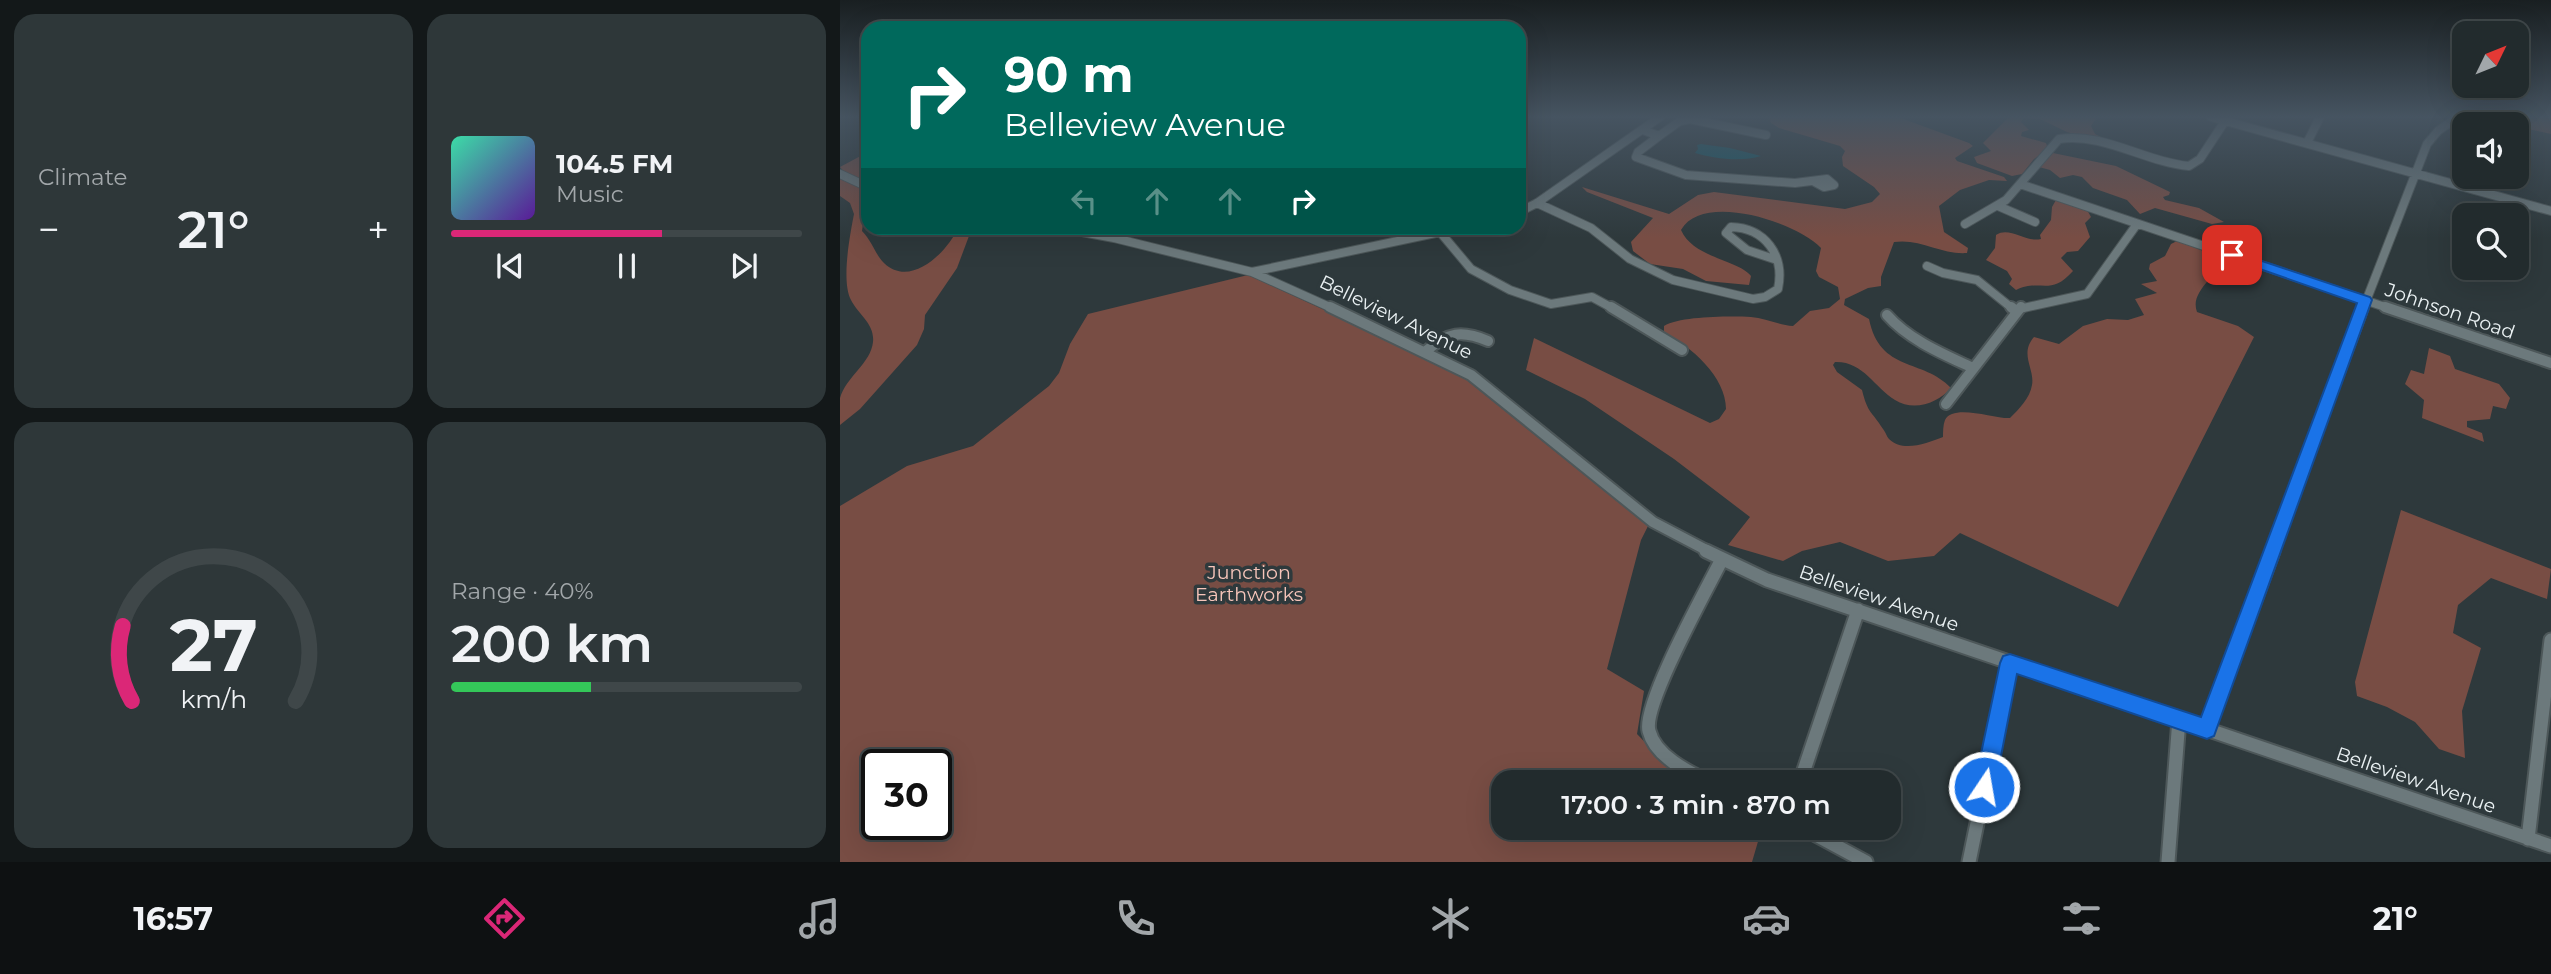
<!DOCTYPE html>
<meta charset="utf-8">
<style>
body{margin:0;font-family:Montserrat,sans-serif;background:#2e3739;color:#f1f3f6;height:100vh;display:flex;flex-direction:column;font-size:26px;white-space:nowrap}
*{box-sizing:border-box;margin:0}
p{font-size:23px;color:#a2a7aa}
.icon{flex:none;width:38px;height:38px;fill:none;stroke:currentColor;stroke-width:2;stroke-linecap:round;stroke-linejoin:round}
.map{position:relative;flex:1;overflow:hidden}
.sheet{display:flex;flex-direction:column;gap:14px;padding:14px;background:#131819;width:840px}
.sheet>*{flex:none}
.hud{position:absolute;left:21px;top:21px;width:665px;height:214px;border-radius:21px;box-shadow:0 7px 28px #0002,0 0 0 2px #3f4749;background:#00695c;color:#fff;overflow:hidden}
.needle{width:46px;rotate:47deg}
.tools{position:absolute;left:1612px;top:21px;display:grid;gap:14px}
.tools a{display:grid;place-items:center;width:77px;height:77px;border-radius:14px;background:#222b2d;box-shadow:0 7px 28px #0002,0 0 0 2px #3f4749;font-size:35px}
.speed{position:absolute;left:21px;top:749px;display:flex;gap:14px;font-size:35px;font-weight:700;text-align:center}
.speed>*{display:grid;place-content:center;width:91px;height:91px;border-radius:50%;background:#222b2d;box-shadow:0 7px 28px #0002,0 0 0 2px #3f4749;line-height:1}
.speed .limit{border:4px solid #111;border-radius:10px;background:#fff;color:#111}
.pin{position:absolute;display:grid;place-items:center;width:60px;height:60px;color:#fff;margin:-30px;border-radius:14px;box-shadow:0 4px 10px #0006}
.me{position:absolute;width:77px;margin:-38px;rotate:12deg;stroke-linejoin:round;filter:drop-shadow(0 0 5px #0008)}
.turn{display:flex;align-items:center;gap:24px;height:147px;padding:0 28px;font-size:32px}
.turn .icon{width:91px;height:91px;stroke-width:2.5}
.turn b{display:block;font-size:49px;line-height:60px}
.lanes{display:flex;align-items:center;height:66px;padding:0 28px;background:#0003;justify-content:center;gap:35px;direction:ltr}
.lanes .off{opacity:.35}
.big{font-size:52px;font-weight:600;line-height:1.1}
.sheet .tile{flex:1;display:flex;flex-direction:column;justify-content:center;gap:10px;min-width:0;padding:0 24px;border-radius:21px;background:#2e3739}
.sheet .dial{align-items:center;gap:0}
.dial svg{height:182px;overflow:visible;fill:none;stroke:#3f4749;stroke-width:7;stroke-linecap:round;text-anchor:middle}
.dial text{fill:#f1f3f6;stroke:none}
.song{display:flex;align-items:center;gap:21px}
.cover{width:84px;height:84px;border-radius:10px;background:linear-gradient(135deg,hsl(160 70% 55%),hsl(270 70% 35%))}
.played{height:7px;border-radius:4px;background:linear-gradient(90deg,#db2777 60%,#3f4749 60%)}
.keys{display:flex;justify-content:space-around;direction:ltr}
.heat{display:flex;justify-content:space-between;align-items:center;font-size:38px;direction:ltr}
.charge{height:10px;border-radius:5px;background:linear-gradient(90deg,#34c759 40%,#3f4749 0)}
.sheet .tiles{flex:1;display:grid;gap:14px;grid-template-columns:repeat(2,1fr)}
.trip{position:absolute;left:651px;top:770px;width:410px;height:70px;border-radius:21px;background:#222b2d;box-shadow:0 7px 28px #0002,0 0 0 2px #3f4749;font-weight:600;line-height:70px;text-align:center}
.tabs{display:flex;height:112px;justify-content:space-around;align-items:center;background:#0e1112;color:#a2a7aa}
.tabs .icon{width:49px;height:49px}
.tabs .on{color:#db2777}
.tabs b{font-size:32px;color:#f1f3f6}
main{display:flex;flex:1;min-height:0}
.map>svg:first-child{display:block}
.green{fill:#784d44;fill-rule:evenodd}
.water{fill:#115866}
.lines{fill:none;stroke-linecap:round;stroke-linejoin:round}
.minor-far2-casing{stroke:#4d5759;stroke-width:10}
.minor-far1-casing{stroke:#4d5759;stroke-width:14}
.minor-casing{stroke:#4d5759;stroke-width:17}
.minor-far2{stroke:#6c797c;stroke-width:8}
.minor-far1{stroke:#6c797c;stroke-width:10}
.minor{stroke:#6c797c;stroke-width:13}
.route{fill:#1a73e8;stroke:#114b97;stroke-width:2}
.labels{text-anchor:middle;dominant-baseline:central;stroke-width:7;stroke-linejoin:round;paint-order:stroke}
.street-label{font-size:19px;fill:#ebf2f4;stroke:#2e393c}
.park-label{font-size:19px;fill:#f7c5ba;stroke:#2e393c}
</style>
<main>
<section class="sheet">
<div class="tiles">
<div class="tile"><p>Climate</p>
<div class="heat"><a>−</a><b class="big">21°</b><a>+</a></div>
</div>
<div class="tile">
<div class="song"><i class="cover"></i><div><b>104.5 FM</b><p>Music</p></div></div>
<div class="played"></div>
<div class="keys"><svg class="icon" aria-label="previous" viewBox="0 0 24 24"><path d="M18 5L8 12l10 7zM5 5v14"/></svg><svg class="icon" aria-label="pause" viewBox="0 0 24 24"><path d="M8 5v14M16 5v14"/></svg><svg class="icon" aria-label="next" viewBox="0 0 24 24"><path d="M6 5l10 7-10 7zM19 5v14"/></svg></div>
</div>
<div class="tile dial"><svg viewBox="0 0 100 80">
<path d="M14 69A42 42 0 1 1 86 69"/>
<path d="M14 69A42 42 0 0 1 10 36" stroke="#db2777"/>
<text x="50" y="56" font-size="32" font-weight="700">27</text>
<text x="50" y="72" font-size="11">km/h</text>
</svg></div>
<div class="tile"><p>Range · 40%</p><b class="big">200 km</b><div class="charge"></div></div>
</div>
</section>
<div class="map">
<svg width="1711" height="862" viewBox="0 0 1711 862">
<rect width="100%" height="100%" fill="#2e393c"/>
<!-- green -->
<path class="green" d="M929 117H1058L1129 143 1133 146 1115 158 1117 161 1164 177 1167 181 1149 180 1120 190 1099 206 1104 232 1128 248 1127 253C1102 255 1080 238 1054 242L1041 277V286L1028 288 1005 299 1004 305 1029 319C1040 373 1083 358 1111 388 1098 403 1074 412 1055 400 1034 387 1023 361 995 362L993 365 997 372 1022 390C1028 414 1031 410 1043 429 1045 431 1047 437 1049 439 1063 453 1087 443 1103 437 1103 432 1103 425 1105 420 1113 403 1155 419 1170 418 1179 409 1190 398 1192 385 1195 369 1179 354 1194 337L1219 344 1243 326 1267 319 1288 320 1304 315 1295 299 1317 293 1301 284 1317 281 1309 269 1310 264 1325 256 1331 244 1337 241 1382 258C1379 276 1349 291 1357 312L1398 326 1414 337 1278 607 1120 533 1094 556 1048 561 1000 542 962 551 943 561 888 545 910 517 834 459 745 399 686 370 694 338 870 423 879 419 886 409C886 377 851 346 824 333V326C841 316 890 316 911 317 925 318 939 325 953 326L970 311 989 308 1000 299 998 287 979 277 976 271 981 248C958 223 863 191 841 230 853 258 899 260 911 276L909 285 866 281 843 269 810 264 793 251 791 242 813 218 747 192 742 187 829 214 858 195 874 192 1005 209 1032 202 1040 194 1034 187 1003 166 1002 157 1005 151 1000 146 939 128 931 123Z
M1169 117H1257L1251 126 1255 134 1267 140V144L1227 132 1200 119 1184 118 1181 122 1189 130 1182 132 1181 136 1206 143 1208 149 1194 159 1182 174 1172 176 1137 163 1134 157 1151 151 1143 143Z
M1644 117H1711V134L1679 127 1677 145 1676 124H1633L1644 120Z
M28 152V183C18 182 6 175 0 167Z
M1213 153 1276 166 1330 192 1329 195 1323 197 1325 200 1359 208 1384 222 1372 224 1315 208 1300 214 1287 200 1253 188 1242 177 1233 175 1220 178 1210 170 1199 167Z
M0 179 24 189 27 194 22 231C32 241 35 254 44 263 71 289 108 251 118 228H132L117 268 85 315 84 329 77 345 20 409 0 425C0 417 0 405 0 398 6 377 31 363 33 342 35 324 18 314 11 300 1 281 10 235 14 214L10 203 0 196Z
M1216 200 1246 208 1251 217 1245 223 1250 237 1238 251 1227 252 1221 258 1233 271C1210 297 1201 278 1176 290L1169 284 1172 279 1167 271 1146 260 1155 248 1156 235C1170 226 1185 243 1201 239L1200 235 1211 220 1212 207Z
M408 275 613 369 808 526 801 540 767 669 804 691 797 734 833 771 851 782H663V828H922L912 862H0V506L67 466 133 446 209 386 219 373 230 344 248 314ZM37 765H96V824H37Z
M1589 348 1610 356 1615 369 1659 384 1670 398 1666 409 1653 406 1650 419 1627 421V427L1642 433 1644 442 1582 418 1584 400 1565 384 1571 370 1584 374Z
M1561 510 1711 569 1707 599 1651 578 1618 605 1613 633 1641 648 1622 711 1625 758 1599 749 1575 722 1547 707 1517 696 1515 682Z"/>
<!-- water -->
<path class="water" d="M861 144 890 148 921 156C902 162 875 159 855 153L858 149 857 145Z"/>
<g class="lines">
<defs>
<path id="minor-far2" d="M1371 117 1711 211
M803 130 819 136 798 152 796 157 846 175 955 183 987 179 994 185 984 187 973 181
M819 136 840 121 850 119 926 135
M1467 143 1480 117
M0 174 28 187
M1180 184 1551 309
M697 203 751 228 790 259 833 280 913 299 925 297 938 289C945 255 925 228 891 227L886 233 907 250 934 259
M1158 206 1195 222
M679 212 697 203 820 117
M1125 224 1166 200 1219 139C1263 132 1305 162 1349 166L1360 159 1385 121
M221 228 274 238 412 272 619 228
M600 232 631 269 670 290 711 304 752 297 774 309
M274 238 287 228
M1087 266 1103 273 1137 280 1173 309
M412 272 494 309
M1179 309 1247 294 1297 224
M1523 309 1587 144 1598 131 1617 117"/>
<path id="minor-far1" d="M490 307 631 375 813 522 870 552
M771 307 842 350
M1171 307 1176 311
M1545 307 1711 363
M1047 315C1069 340 1103 354 1133 368
M586 351C608 332 622 330 648 341
M1106 404 1181 307
M1432 552 1523 307"/>
<path id="minor" d="M866 551 927 580 1711 846
M1367 729 1433 551
M869 782C848 772 815 756 809 731 802 705 867 589 882 559
M960 782 1018 610
M963 828 1026 862
M1688 839 1711 640
M1129 862 1170 663
M1328 862 1339 719"/>
</defs>
<!-- minor-far2 casing -->
<use href="#minor-far2" class="minor-far2-casing"/>
<!-- minor-far1 casing -->
<use href="#minor-far1" class="minor-far1-casing"/>
<!-- minor casing -->
<use href="#minor" class="minor-casing"/>
<!-- minor-far2 -->
<use href="#minor-far2" class="minor-far2"/>
<!-- minor-far1 -->
<use href="#minor-far1" class="minor-far1"/>
<!-- minor -->
<use href="#minor" class="minor"/>
</g>
<!-- sky -->
<linearGradient id="sky" x2="0" y2="1"><stop stop-color="#191f21"/><stop offset="0.49" stop-color="#465461"/><stop offset="1" stop-color="#465461" stop-opacity="0"/></linearGradient>
<rect width="1711" height="238" fill="url(#sky)"/>
<!-- route -->
<path class="route" d="M1392 251 1530 297 1532 300 1374 736 1367 739 1177 674 1155 787 1152 795 1144 798 1137 795 1134 787 1160 663 1163 656 1170 654 1361 717 1517 303 1388 258V252Z"/>
<g class="labels">
<!-- street labels -->
<g class="street-label">
<text transform="translate(1610 311) rotate(19)">Johnson Road</text>
<text transform="translate(556 317) rotate(26)">Belleview Avenue</text>
<text transform="translate(1039 598) rotate(19)">Belleview Avenue</text>
<text transform="translate(1576 780) rotate(19)">Belleview Avenue</text>
</g>
<!-- park labels -->
<g class="park-label">
<text x="409" y="572">Junction<tspan x="409" dy="22">Earthworks</tspan></text>
</g>
</g>
</svg>
<div class="tools">
<a><svg class="needle" viewBox="-14 -14 28 28"><path d="M0-13l5 13h-10z" fill="#e53935"/><path d="M0 13l5-13h-10z" fill="#a2a7aa"/></svg></a>
<a><svg class="icon" aria-label="sound" viewBox="0 0 24 24"><path d="M4 9h4l5-4v14l-5-4H4zM17 9q2 3 0 6"/></svg></a>
<a><svg class="icon" aria-label="search" viewBox="0 0 24 24"><circle cx="10" cy="10" r="6"/><path d="M15 15l6 6"/></svg></a>
</div>
<div class="speed"><div class="limit">30</div></div>
<div class="pin" style="left:1392px;top:255px;background:#d93025"><svg class="icon" aria-label="arrive" viewBox="0 0 24 24"><path d="M6 21V4h12l-3 4 3 4H6"/></svg></div>
<svg class="me" style="left:1144px;top:787px" viewBox="-20 -20 40 40"><circle r="17" fill="#1a73e8" stroke="#fff" stroke-width="3"/><path d="M0-11L8 9 0 5-8 9z" fill="#fff"/></svg>
<div class="trip">17:00 · 3 min · 870 m</div>
<div class="hud">
<div class="turn"><svg class="icon" aria-label="right" viewBox="0 0 24 24"><path d="M7 20v-9h11M14 6l5 5-5 5"/></svg><div><b>90 m</b>Belleview Avenue</div></div>
<div class="lanes"><svg class="icon off" aria-label="left" viewBox="0 0 24 24"><path d="M17 20v-9H6M10 6l-5 5 5 5"/></svg><svg class="icon off" aria-label="ahead" viewBox="0 0 24 24"><path d="M12 20V5M6 11l6-6 6 6"/></svg><svg class="icon off" aria-label="ahead" viewBox="0 0 24 24"><path d="M12 20V5M6 11l6-6 6 6"/></svg><svg class="icon" aria-label="right" viewBox="0 0 24 24"><path d="M7 20v-9h11M14 6l5 5-5 5"/></svg></div>
</div>
</div>
</main>
<nav class="tabs">
<b>16:57</b>
<svg class="icon on" aria-label="directions" viewBox="0 0 24 24"><path d="M12 3l9 9-9 9-9-9zM9 14v-3h6M13 9l2 2-2 2"/></svg>
<svg class="icon" aria-label="music" viewBox="0 0 24 24"><path d="M9 18V5l10-2v13"/><circle cx="6" cy="18" r="3"/><circle cx="16" cy="16" r="3"/></svg>
<svg class="icon" aria-label="phone" viewBox="0 0 24 24"><path d="M5 4h4l2 5-3 2q2 4 5 5l2-3 5 2v4C11 20 4 13 5 4z"/></svg>
<svg class="icon" aria-label="climate" viewBox="0 0 24 24"><path d="M12 3v18M4 7l16 10M4 17L20 7"/></svg>
<svg class="icon" aria-label="car" viewBox="0 0 24 24"><path d="M5 17H2v-5l4-1 3-4h7l3 4 3 1v5h-3M9 17h6M6 11h13"/><circle cx="7" cy="17" r="2"/><circle cx="17" cy="17" r="2"/></svg>
<svg class="icon" aria-label="filters" viewBox="0 0 24 24"><path d="M4 7h16M4 17h16"/><circle cx="9" cy="7" r="2"/><circle cx="15" cy="17" r="2"/></svg>
<b>21°</b>
</nav>
